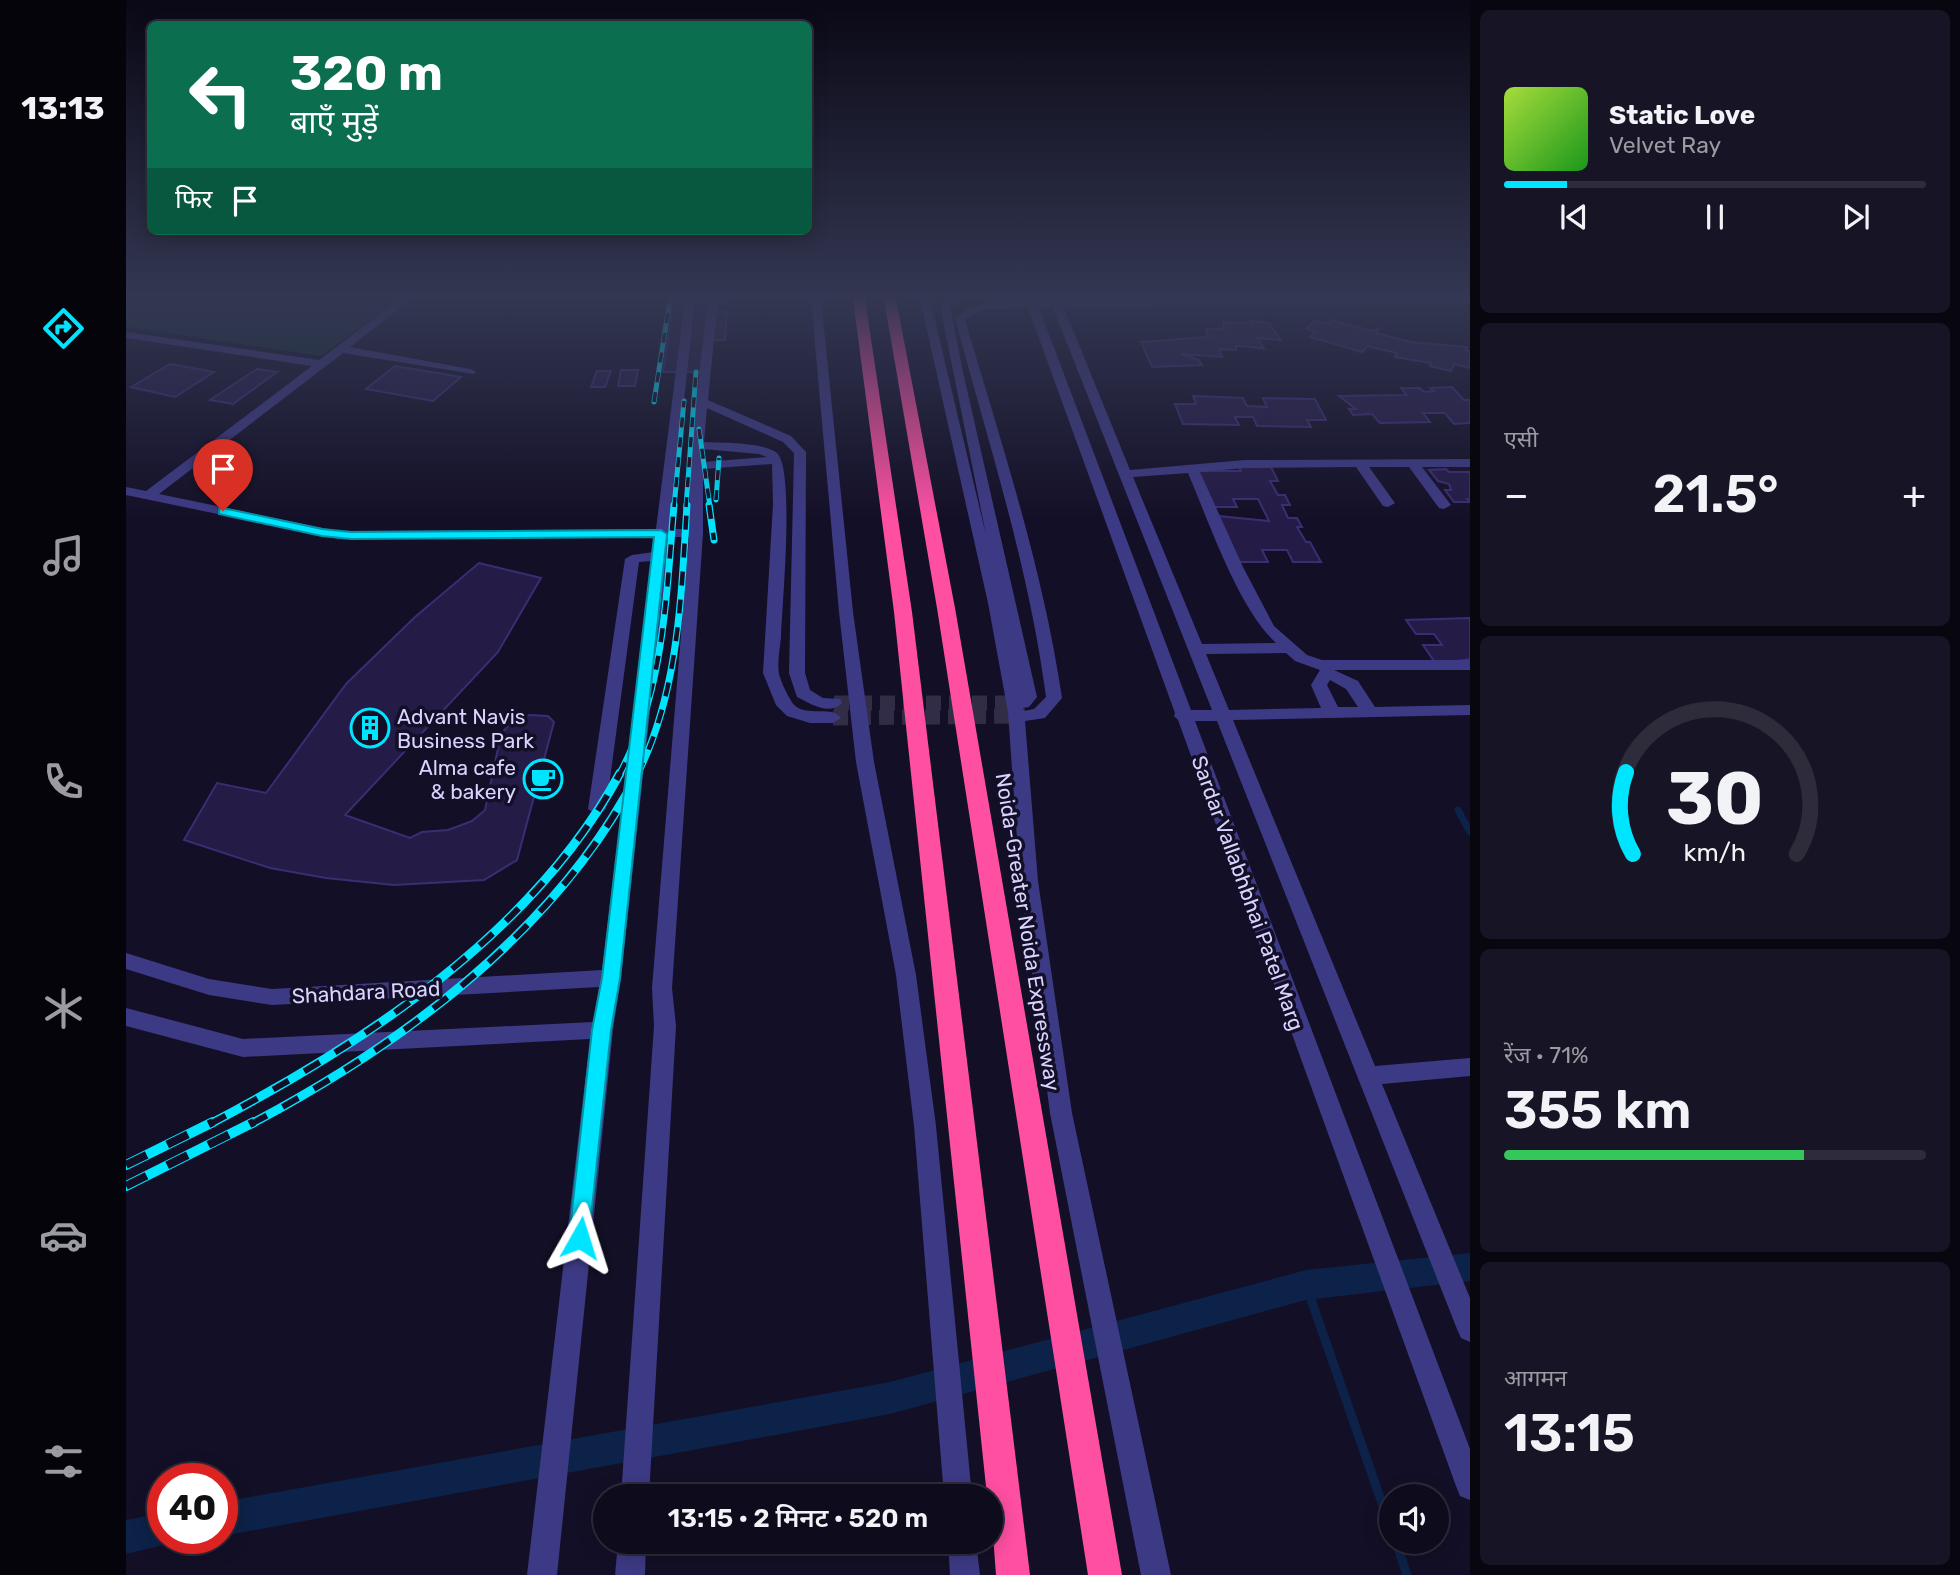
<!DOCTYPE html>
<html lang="hi">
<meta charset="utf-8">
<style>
body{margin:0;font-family:Rubik,"Noto Sans Devanagari",sans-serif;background:#171425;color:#f1f3f6;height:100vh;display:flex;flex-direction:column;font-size:26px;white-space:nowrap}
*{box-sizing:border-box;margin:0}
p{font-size:23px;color:#9b9ba3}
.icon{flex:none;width:38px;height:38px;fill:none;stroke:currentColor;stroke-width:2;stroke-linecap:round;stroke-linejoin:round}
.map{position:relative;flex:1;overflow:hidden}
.details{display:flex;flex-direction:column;gap:10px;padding:10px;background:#08060f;width:490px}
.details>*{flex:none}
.banner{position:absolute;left:21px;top:21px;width:665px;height:214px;border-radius:10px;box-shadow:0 4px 18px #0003,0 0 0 2px #2e2b3b;background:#0b6e4f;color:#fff;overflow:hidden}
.tools{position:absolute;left:1253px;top:1484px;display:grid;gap:14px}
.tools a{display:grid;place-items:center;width:70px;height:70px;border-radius:50%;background:#0e0b1c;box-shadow:0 4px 18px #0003,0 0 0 2px #2e2b3b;font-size:35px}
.speed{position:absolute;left:21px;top:1463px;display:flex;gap:14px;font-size:35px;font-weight:700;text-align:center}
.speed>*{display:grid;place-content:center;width:91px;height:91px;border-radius:50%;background:#0e0b1c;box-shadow:0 4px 18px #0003,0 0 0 2px #2e2b3b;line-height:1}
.speed .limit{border:10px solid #d22;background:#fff;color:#111}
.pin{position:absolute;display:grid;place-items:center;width:60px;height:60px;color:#fff;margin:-72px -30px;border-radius:50% 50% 50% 0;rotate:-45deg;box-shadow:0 0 7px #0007}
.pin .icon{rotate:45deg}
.me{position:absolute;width:77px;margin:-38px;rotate:6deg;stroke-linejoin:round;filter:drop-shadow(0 0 5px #0008)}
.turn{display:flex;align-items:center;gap:24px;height:147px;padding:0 28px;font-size:32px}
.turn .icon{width:91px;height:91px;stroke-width:2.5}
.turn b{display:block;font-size:49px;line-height:60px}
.then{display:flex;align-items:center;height:66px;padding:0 28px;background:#0003;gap:14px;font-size:26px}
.big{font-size:52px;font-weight:600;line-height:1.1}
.details .card{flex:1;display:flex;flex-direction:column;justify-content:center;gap:10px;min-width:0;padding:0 24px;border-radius:10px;background:#171425}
.details .dial{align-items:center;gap:0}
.dial svg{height:182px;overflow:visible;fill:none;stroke:#2e2b3b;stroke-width:7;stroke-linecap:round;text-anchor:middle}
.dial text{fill:#f1f3f6;stroke:none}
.song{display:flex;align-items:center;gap:21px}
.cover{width:84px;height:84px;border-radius:10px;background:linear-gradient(135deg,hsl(80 70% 55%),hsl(120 70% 35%))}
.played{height:7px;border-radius:4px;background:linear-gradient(90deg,#00e5ff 15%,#2e2b3b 15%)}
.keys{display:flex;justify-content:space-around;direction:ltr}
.heat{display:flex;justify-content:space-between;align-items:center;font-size:38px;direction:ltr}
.charge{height:10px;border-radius:5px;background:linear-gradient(90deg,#34c759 71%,#2e2b3b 0)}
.trip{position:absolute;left:467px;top:1484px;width:410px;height:70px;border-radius:35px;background:#0e0b1c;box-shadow:0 4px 18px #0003,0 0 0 2px #2e2b3b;font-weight:600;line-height:70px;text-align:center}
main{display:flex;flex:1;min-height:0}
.tab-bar{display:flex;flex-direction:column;width:126px;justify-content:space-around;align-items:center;background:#06040b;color:#9b9ba3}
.tab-bar .icon{width:49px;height:49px}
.tab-bar .current{color:#00e5ff}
.tab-bar b{font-size:32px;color:#f1f3f6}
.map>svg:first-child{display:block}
.green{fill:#12302f}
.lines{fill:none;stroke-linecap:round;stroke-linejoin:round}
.stream-far1{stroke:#0c2248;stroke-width:7}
.stream{stroke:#0c2248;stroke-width:9}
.canal{fill:#0c2248;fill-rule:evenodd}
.building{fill:#241b47;stroke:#3b2d73;stroke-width:2}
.minor-tunnel{stroke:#312d47;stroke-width:15;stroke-dasharray:15 8;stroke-linecap:butt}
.minor{fill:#3d3a85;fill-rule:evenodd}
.highway{fill:#ff4fa3;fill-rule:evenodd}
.rail-far3-casing{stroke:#00e5ff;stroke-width:5}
.rail-far2-casing{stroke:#00e5ff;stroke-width:7}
.rail-far1-casing{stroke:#00e5ff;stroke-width:9}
.rail-casing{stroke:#00e5ff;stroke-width:10}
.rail-far3{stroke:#130f26;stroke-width:3.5;stroke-dasharray:10;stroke-linecap:butt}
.rail-far2{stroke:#130f26;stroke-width:4.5;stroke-dasharray:14;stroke-linecap:butt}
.rail-far1{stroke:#130f26;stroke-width:6;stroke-dasharray:18;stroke-linecap:butt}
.rail{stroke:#130f26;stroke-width:8;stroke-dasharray:23;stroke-linecap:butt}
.route{fill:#00e5ff;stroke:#0095a6;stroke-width:2}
.labels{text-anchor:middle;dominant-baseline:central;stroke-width:7;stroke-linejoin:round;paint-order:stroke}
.poi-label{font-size:21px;fill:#d9d4ff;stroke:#130f26;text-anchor:start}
.street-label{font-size:21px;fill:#d9d4ff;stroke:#130f26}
</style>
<main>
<nav class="tab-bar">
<b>13:13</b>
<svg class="icon current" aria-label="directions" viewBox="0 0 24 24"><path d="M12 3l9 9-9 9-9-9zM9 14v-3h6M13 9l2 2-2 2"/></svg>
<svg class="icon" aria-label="music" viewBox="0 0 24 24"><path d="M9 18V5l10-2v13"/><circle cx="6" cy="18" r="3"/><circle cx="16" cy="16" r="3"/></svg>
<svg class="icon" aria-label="phone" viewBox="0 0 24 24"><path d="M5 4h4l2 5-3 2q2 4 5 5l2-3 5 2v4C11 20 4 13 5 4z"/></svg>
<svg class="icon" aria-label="climate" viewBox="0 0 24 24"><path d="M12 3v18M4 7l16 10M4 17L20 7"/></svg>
<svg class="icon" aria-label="car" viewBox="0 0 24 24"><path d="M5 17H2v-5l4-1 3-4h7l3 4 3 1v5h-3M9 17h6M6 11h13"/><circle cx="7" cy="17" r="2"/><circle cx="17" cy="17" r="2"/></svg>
<svg class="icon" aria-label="filters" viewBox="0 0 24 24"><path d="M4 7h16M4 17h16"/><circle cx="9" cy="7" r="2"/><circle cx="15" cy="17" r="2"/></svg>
</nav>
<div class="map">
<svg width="1344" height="1575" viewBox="0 0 1344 1575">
<rect width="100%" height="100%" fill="#130f26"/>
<!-- green -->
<path class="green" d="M0 299H273L195 356 0 327Z"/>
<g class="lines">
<!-- stream-far1 -->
<path class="stream-far1" d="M1332 810 1344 832"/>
<!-- stream -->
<path class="stream" d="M1180 1285 1265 1529
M1270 1542 1281 1575"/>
<!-- canal -->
<path class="canal" d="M1344 1253V1281L1180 1300 764 1414 96 1536V1502L764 1382 1180 1270Z
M37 1513V1538H51L49 1542 0 1554V1520Z"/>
</g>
<!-- building -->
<path class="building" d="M548 299H598L597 305H591L590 312H601L599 340H585L582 372H537Z
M1205 320 1246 331 1252 329 1250 333 1285 342 1341 347 1339 350 1344 351V368L1328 364 1325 371 1304 366 1305 363 1269 357 1271 353 1241 346 1237 352 1184 337 1189 331 1180 329 1184 325 1190 321 1203 324Z
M1124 321 1143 323 1155 340 1131 338 1138 349 1118 346H1110V350L1093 349 1096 357 1055 354 1073 360 1076 365 1026 367 1015 342 1082 337 1080 329H1098L1097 322 1126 324Z
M44 364 88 372 49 397 5 387Z
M269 366 335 377 307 401 240 389Z
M131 369 151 372 107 404 84 400Z
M495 370H512L509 386H492Z
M471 371H485L479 387H465Z
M1326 387 1338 400H1344V423L1328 424 1319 413H1297L1304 422 1254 423 1246 414 1227 415 1223 409H1230L1213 396 1281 395 1275 388H1294L1298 392 1308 391 1304 388Z
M1067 396 1117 398 1121 406 1141 407 1137 398 1189 399 1200 420H1181L1185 427 1131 426 1127 417H1109L1113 425 1057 424 1049 404H1070Z
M1113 467H1145L1152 481H1144L1152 495H1159L1164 505H1156L1162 518H1171L1176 527H1171L1180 542H1184L1195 562H1167L1161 550H1136L1142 562H1112L1092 516 1143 521 1132 499H1107L1111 507H1088L1072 471H1115Z
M1320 469 1323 472H1344V499H1341L1344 502H1328L1319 490H1325L1323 484 1312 481 1303 470Z
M353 563 415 578 372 652 219 815 284 838 296 832 322 830 346 821 359 810 375 734 389 718 404 715 422 716 428 722 391 860 358 880 268 885 200 878 144 868 58 840 91 783 140 793 220 684 289 617Z
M1344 618V659L1310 664 1297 645H1316L1308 634H1290L1280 620Z"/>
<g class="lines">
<!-- minor-tunnel -->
<path class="minor-tunnel" d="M708 703H897
M707 718 899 716"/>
<!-- minor -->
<path class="minor" d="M274 299H286L224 347 344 369 350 372 348 374 217 353 33 494 212 531 530 529 559 299H569L544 529H563L565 445 582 299H592L582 400 665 436 680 452 679 673 684 690 697 698 714 699 716 703C703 716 685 704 671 697L663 673 668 453 657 442 581 408 578 442C595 443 638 442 651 453 669 470 656 606 655 637 654 648 651 663 653 674 655 682 660 692 664 699 675 721 704 703 715 718L707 723H684L661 716 650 705 637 673 647 504 646 464 577 469V533L546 988 550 1026 523 1496H495L528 1026 526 988 563 537H543L495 978 487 1030 431 1575H401L464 1039 117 1057 0 1026V1008L117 1039 467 1022 473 987 146 1005 83 995 0 969V953L83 979 146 989 476 970 526 561 513 562 480 809 471 815 462 809 499 559 506 555 528 552 529 537 212 539 0 495V487L20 491 186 366 0 338V332L193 360ZM577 449 633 454 641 457 577 462Z
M685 299H695L727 612 748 762 790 975 810 1126 846 1496H818L788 1126 770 975 730 762 713 612Z
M794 299H804L860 535 814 305 822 299H835L824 306 837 372 911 697 903 707 897 708 898 711 908 709 920 697C903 568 863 444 829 319 847 299 875 301 900 302L899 299H909L910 302H925L924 299 935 302 1344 299V303L938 308 1004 470 1119 460 1344 459V467H1296L1325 505 1318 509 1313 508 1283 467H1243L1269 503 1262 507 1257 506 1230 467 1119 468 1074 472 1117 567 1148 626 1181 655 1196 660H1344V670H1208L1232 681 1249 707 1344 705V715L1107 720 1249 1066 1344 1058V1076L1256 1084 1344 1298V1342L1335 1338 1331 1329 1091 721H1069L1344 1449V1500L1334 1496 1330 1486 1052 720 1048 716 1049 713 902 308 858 309 839 320C876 445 917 569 936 698L919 718 899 721 912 881 946 1113 1045 1575H1015L924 1113 894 881 882 712 862 603ZM913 308H927L1086 710H1065ZM1062 473C1083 522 1112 608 1150 643L1076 644 1007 477ZM1160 653 1169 661 1194 670 1185 685 1195 708 1103 710 1080 654ZM1204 680 1220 689 1232 707H1212L1201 685Z
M492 1542H520L519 1575H489Z
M822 1542H850L854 1575H824Z"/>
<!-- highway -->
<path class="highway" d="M727 299H739L786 612 904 1575H870L864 1496H861L768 612Z
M758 299H770L829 608 996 1575H962L811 608Z"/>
<defs>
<path id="rail-far3" d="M528 402 544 299
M573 429 584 507
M590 500 593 458
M548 507 558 401
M560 507 570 372"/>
<path id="rail-far2" d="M583 505 588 540
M493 775C538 693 540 597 548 505
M511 775C553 692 555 597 561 505"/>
<path id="rail-far1" d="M84 1124C240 1042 408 933 494 773
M125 1124C278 1043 431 931 512 773"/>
<path id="rail" d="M0 1165 87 1122
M0 1186 128 1122"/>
</defs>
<!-- rail-far3 casing -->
<use href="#rail-far3" class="rail-far3-casing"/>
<!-- rail-far2 casing -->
<use href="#rail-far2" class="rail-far2-casing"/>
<!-- rail-far1 casing -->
<use href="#rail-far1" class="rail-far1-casing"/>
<!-- rail casing -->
<use href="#rail" class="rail-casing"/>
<!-- rail-far3 -->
<use href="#rail-far3" class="rail-far3"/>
<!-- rail-far2 -->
<use href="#rail-far2" class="rail-far2"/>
<!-- rail-far1 -->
<use href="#rail-far1" class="rail-far1"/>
<!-- rail -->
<use href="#rail" class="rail"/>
</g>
<!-- sky -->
<linearGradient id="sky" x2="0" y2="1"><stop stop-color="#0a0815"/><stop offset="0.57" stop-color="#333752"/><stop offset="1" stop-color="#333752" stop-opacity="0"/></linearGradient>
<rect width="1344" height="520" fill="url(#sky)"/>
<!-- route -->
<path class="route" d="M97 508 196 529 225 532 535 530 541 534 494 978 485 1030 462 1245 454 1248 447 1245 443 1238 466 1030 476 978 528 537 225 539 196 536 93 514V509Z"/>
<!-- icons -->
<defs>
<symbol id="building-ring" viewBox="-11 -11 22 22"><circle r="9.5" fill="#130f26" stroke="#00e5ff" stroke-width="1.5"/><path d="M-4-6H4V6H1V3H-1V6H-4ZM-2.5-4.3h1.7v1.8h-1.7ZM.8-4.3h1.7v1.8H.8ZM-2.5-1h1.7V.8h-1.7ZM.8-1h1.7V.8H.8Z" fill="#00e5ff"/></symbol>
<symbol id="cafe-ring" viewBox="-11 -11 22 22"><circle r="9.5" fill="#130f26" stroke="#00e5ff" stroke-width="1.5"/><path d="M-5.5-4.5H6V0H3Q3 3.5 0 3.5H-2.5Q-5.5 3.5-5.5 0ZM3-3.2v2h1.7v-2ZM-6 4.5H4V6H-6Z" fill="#00e5ff"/></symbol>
</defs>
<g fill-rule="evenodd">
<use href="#building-ring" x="222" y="706" width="44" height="44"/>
<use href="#cafe-ring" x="395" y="757" width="44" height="44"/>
</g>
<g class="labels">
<!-- poi labels -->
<g class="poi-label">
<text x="271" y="716">Advant Navis<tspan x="271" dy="24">Business Park</tspan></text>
<text x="390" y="767" text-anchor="end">Alma cafe<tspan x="390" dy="24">&amp; bakery</tspan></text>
</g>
<!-- street labels -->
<g class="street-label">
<text transform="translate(1122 893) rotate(70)">Sardar Vallabhbhai Patel Marg</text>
<text transform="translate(902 932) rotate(81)">Noida-Greater Noida Expressway</text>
<text transform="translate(240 992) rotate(-3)">Shahdara Road</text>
</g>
</g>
</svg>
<div class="tools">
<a><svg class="icon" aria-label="sound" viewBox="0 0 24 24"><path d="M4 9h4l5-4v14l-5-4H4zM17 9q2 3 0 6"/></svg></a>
</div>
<div class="speed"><div class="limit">40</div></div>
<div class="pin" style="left:97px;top:511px;background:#d93025"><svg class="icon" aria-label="arrive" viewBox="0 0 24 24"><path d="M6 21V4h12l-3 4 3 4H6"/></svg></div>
<svg class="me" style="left:454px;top:1238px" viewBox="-20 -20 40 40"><path d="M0-17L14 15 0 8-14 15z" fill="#00e5ff" stroke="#fff" stroke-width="4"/></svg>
<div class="trip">13:15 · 2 मिनट · 520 m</div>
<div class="banner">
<div class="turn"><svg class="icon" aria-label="left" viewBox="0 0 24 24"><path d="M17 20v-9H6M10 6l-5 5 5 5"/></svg><div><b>320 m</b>बाएँ मुड़ें</div></div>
<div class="then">फिर<svg class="icon" aria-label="arrive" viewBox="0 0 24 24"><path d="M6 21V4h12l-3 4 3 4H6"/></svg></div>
</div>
</div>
<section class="details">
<div class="card">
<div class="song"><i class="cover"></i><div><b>Static Love</b><p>Velvet Ray</p></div></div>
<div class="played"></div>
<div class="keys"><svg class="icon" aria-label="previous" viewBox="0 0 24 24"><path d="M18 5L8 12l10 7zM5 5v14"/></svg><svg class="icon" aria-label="pause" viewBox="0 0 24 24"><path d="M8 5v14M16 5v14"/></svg><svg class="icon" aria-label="next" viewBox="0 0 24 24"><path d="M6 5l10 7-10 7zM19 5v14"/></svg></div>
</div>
<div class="card"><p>एसी</p>
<div class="heat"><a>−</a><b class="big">21.5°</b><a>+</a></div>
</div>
<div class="card dial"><svg viewBox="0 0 100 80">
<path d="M14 69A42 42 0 1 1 86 69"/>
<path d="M14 69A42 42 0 0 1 11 33" stroke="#00e5ff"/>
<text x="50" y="56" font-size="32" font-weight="700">30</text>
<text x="50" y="72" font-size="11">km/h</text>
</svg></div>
<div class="card"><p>रेंज · 71%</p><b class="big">355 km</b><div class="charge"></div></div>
<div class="card"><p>आगमन</p><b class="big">13:15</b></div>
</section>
</main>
